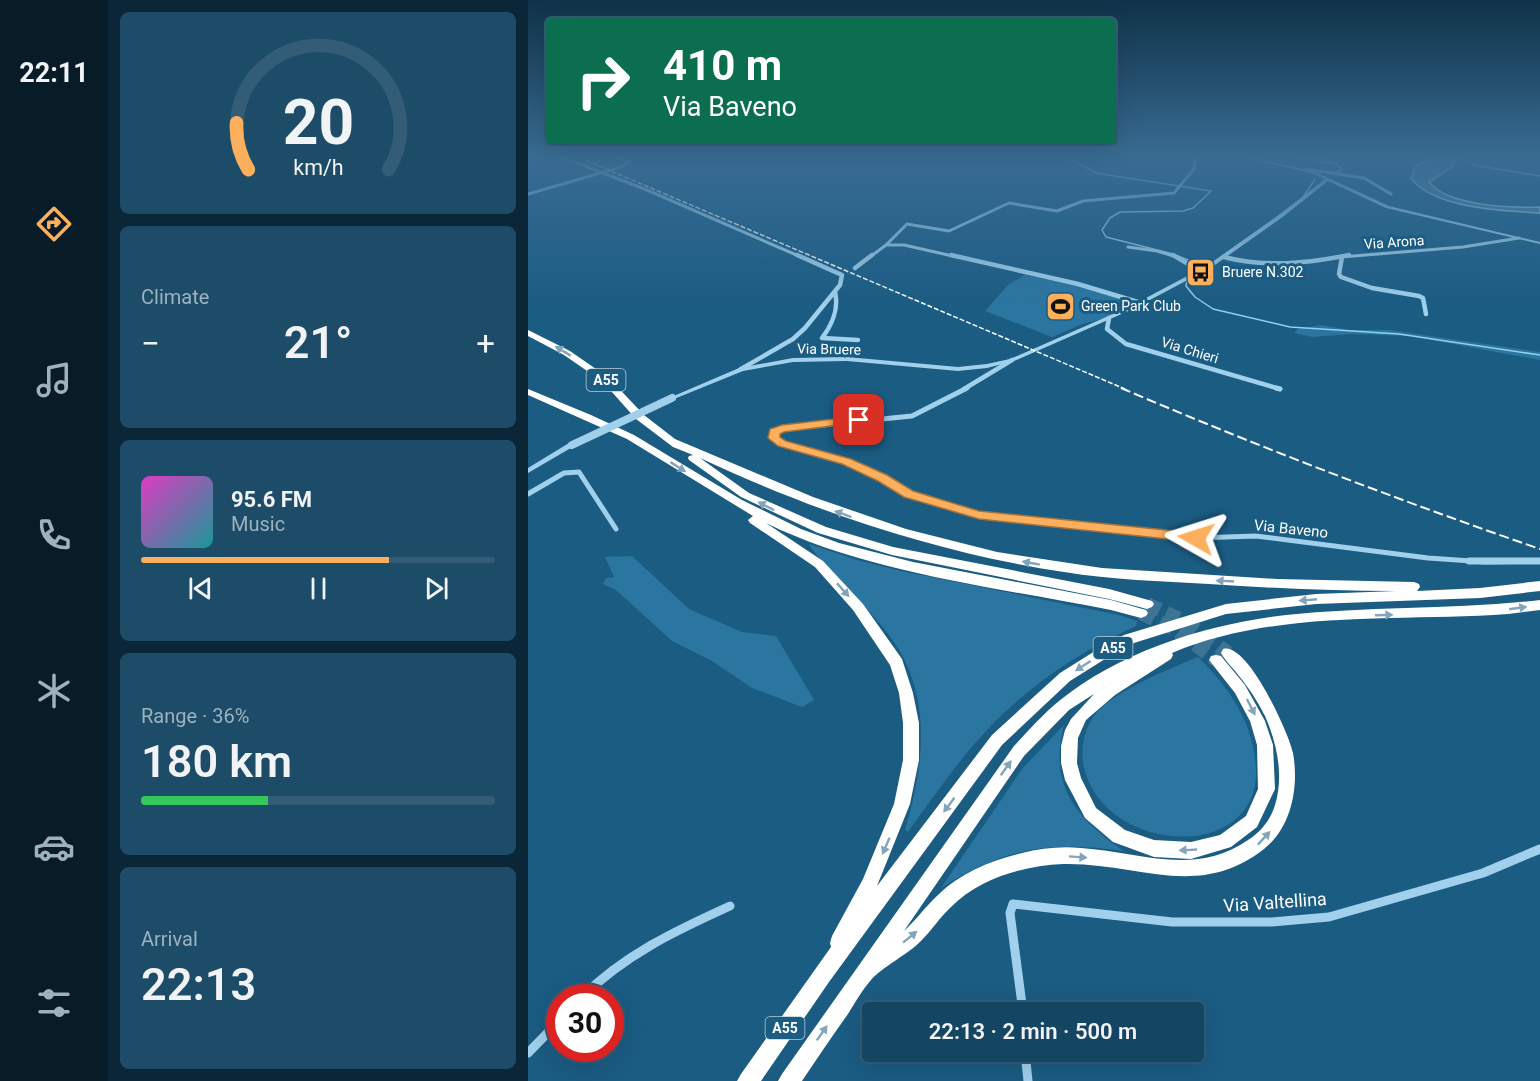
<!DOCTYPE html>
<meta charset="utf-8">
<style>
body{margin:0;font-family:Roboto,sans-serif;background:#1d4c68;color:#f1f3f6;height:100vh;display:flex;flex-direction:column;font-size:22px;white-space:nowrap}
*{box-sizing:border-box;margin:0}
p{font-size:20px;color:#9db1be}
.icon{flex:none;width:33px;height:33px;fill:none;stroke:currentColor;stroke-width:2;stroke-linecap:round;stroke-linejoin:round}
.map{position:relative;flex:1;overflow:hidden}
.details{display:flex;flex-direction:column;gap:12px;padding:12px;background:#0b2636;width:420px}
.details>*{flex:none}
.hud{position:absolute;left:18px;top:18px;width:570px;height:126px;border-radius:6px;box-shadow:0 6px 24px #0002,0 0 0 2px #335d77;background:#0b6e4f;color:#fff;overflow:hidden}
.speed{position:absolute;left:18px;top:984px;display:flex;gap:12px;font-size:30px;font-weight:700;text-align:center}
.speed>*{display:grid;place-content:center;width:78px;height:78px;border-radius:50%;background:#144562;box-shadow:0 6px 24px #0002,0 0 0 2px #335d77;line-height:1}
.speed .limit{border:9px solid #d22;background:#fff;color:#111}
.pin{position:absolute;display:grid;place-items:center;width:51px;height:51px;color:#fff;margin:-26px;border-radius:12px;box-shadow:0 3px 9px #0006}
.me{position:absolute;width:66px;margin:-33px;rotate:276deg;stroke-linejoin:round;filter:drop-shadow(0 0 4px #0008)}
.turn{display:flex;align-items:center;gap:21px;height:126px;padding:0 18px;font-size:27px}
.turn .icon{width:78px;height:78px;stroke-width:2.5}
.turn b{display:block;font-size:42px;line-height:51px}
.big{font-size:45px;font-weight:600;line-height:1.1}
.details .card{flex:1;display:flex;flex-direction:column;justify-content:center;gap:9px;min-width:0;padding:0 21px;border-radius:9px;background:#1d4c68}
.details .dial{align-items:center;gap:0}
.dial svg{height:156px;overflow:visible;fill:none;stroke:#335d77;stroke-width:7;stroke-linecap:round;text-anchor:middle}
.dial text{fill:#f1f3f6;stroke:none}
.song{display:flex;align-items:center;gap:18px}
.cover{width:72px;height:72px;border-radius:9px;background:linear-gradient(135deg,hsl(310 70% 55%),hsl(180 70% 35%))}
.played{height:6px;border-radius:3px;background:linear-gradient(90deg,#fcaf5d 70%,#335d77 70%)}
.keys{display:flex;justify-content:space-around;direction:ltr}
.heat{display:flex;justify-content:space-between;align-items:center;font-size:33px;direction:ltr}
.charge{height:9px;border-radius:4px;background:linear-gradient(90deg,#34c759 36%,#335d77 0)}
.trip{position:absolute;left:334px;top:1002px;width:342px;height:60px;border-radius:6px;background:#144562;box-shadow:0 6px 24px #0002,0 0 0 2px #335d77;font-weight:600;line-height:60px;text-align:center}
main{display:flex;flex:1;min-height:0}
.tabs{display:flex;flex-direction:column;width:108px;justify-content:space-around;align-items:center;background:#081c27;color:#9db1be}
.tabs .icon{width:42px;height:42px}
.tabs .active{color:#fcaf5d}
.tabs b{font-size:27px;color:#f1f3f6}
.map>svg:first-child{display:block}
.green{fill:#2a76a0}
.water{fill:#53829d;stroke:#93ceed;stroke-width:1.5}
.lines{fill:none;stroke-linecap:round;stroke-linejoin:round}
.stream{stroke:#93ceed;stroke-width:1.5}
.motorway-tunnel{stroke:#3d7496;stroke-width:14;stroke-dasharray:14 7;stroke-linecap:butt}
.minor-far4{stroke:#a0d0eb;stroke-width:3}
.minor-far3{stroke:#a0d0eb;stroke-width:4.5}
.minor-far2{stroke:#a0d0eb;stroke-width:5}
.minor-far1{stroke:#a0d0eb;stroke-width:7}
.minor{stroke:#a0d0eb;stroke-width:9}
.tertiary{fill:#a0d0eb;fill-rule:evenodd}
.motorway{fill:#fff;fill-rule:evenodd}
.rail-far1{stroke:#fff;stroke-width:1.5;stroke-dasharray:5 2;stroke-linecap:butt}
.rail{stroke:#fff;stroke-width:2;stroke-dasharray:10 4;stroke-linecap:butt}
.tertiary-bridge{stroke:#a0d0eb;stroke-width:8}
.oneway{fill:#82a5bb}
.route{fill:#fcaf5d;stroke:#a4723c;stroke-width:1.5}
.labels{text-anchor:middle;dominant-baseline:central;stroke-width:6;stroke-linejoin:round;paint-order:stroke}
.far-street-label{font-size:14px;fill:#fff;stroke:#1b5c83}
.far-poi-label{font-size:14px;fill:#fff;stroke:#1b5c83;text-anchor:start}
.shield{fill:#1b5c83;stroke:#bbceda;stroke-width:1.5}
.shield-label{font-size:14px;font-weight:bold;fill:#fff}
.street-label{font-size:15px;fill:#fff;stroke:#1b5c83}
.near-street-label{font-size:18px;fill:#fff;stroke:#1b5c83}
</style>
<main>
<nav class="tabs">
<b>22:11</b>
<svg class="icon active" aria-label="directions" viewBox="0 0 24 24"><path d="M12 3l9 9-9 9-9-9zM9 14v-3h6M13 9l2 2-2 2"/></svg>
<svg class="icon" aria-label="music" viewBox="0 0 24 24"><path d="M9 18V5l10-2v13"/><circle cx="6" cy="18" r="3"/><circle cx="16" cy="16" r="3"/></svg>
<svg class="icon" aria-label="phone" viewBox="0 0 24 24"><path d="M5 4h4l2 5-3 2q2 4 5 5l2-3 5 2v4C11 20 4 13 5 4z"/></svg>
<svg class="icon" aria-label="climate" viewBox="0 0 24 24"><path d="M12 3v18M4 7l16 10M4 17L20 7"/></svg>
<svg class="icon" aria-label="car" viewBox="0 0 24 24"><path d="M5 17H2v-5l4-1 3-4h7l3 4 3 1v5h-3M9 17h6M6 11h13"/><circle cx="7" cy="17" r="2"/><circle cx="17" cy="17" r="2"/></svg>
<svg class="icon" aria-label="filters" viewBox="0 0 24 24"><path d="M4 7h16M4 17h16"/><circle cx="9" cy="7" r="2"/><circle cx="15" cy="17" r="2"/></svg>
</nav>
<section class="details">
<div class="card dial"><svg viewBox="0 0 100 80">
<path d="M14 69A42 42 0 1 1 86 69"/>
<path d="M14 69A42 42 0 0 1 8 45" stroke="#fcaf5d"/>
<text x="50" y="56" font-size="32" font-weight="700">20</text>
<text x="50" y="72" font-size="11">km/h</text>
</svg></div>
<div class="card"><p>Climate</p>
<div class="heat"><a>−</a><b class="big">21°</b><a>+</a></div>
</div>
<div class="card">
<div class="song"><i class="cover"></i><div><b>95.6 FM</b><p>Music</p></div></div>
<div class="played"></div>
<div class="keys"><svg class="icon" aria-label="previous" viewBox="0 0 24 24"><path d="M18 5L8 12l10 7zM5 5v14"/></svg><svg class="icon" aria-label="pause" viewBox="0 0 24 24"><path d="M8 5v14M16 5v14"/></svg><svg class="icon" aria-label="next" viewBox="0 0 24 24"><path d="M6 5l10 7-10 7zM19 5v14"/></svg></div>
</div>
<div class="card"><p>Range · 36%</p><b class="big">180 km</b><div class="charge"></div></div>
<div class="card"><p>Arrival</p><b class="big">22:13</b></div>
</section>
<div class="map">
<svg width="1012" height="1081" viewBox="0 0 1012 1081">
<rect width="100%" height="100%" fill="#1b5c83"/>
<!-- green -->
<path class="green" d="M497 275 550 286 607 302 599 312 552 325 524 337 457 311 480 285Z
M793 325 822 330H861L1012 352V360L882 336 823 334 784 337 766 333 770 329Z
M281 544 329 560 373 571 591 615 609 621 608 626C553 651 503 684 462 727 431 759 406 796 380 832L377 830C395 769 404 704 370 648 359 631 345 616 332 601 320 588 287 556 281 544Z
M104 556 161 609 214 632 248 636 286 700 274 707 224 688 184 661 144 641 88 590 75 584 78 578 86 577 77 557Z
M670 657C702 688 727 725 728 771 729 866 569 853 555 762 552 744 558 725 570 711 591 689 641 669 670 657Z
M536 725C520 785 548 819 596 851 521 841 478 847 413 888L494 769Z"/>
<!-- water -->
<path class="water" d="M913 155H932L924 167 901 182C920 206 983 208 1012 207V213C977 211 906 209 883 178L888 166Z"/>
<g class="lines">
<!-- stream -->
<path class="stream" d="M535 155 568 173 683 191 665 208 655 211 592 212 582 218 574 230 578 237 645 254
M761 155 810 165 814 170 807 172
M787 155 809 165
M942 159 945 165 1012 176
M775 197 787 179
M650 256 677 267
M680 270 659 281 658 286 667 297 685 309 762 327 871 334 1012 355"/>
<!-- motorway-tunnel -->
<path class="motorway-tunnel" d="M619 604 658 622 700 653
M613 613 648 630 688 660"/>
<!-- minor-far4 -->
<path class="minor-far4" d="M20 155 36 158 119 190 273 257
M778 169 836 178 863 194
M0 194 93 167 101 162 78 155
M358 245 379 224 421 231 481 203 529 211 555 201 646 193 666 169 667 160 672 155
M600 247 629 251 649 257
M342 257 358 245H376L429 257
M813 257 935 247 991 238"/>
<!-- minor-far3 -->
<path class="minor-far3" d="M423 255 550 284 613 303
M645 255 672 271
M696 257C737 268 781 263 821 255
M814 257 811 274 813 277 844 288 891 296 895 298 898 314
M327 268 344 255
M307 292C311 308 304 325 294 338L330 340
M581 318 579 329 598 344 752 389
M213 369 265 339 277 328 312 285 314 275 269 255
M436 389 484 360"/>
<!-- minor-far2 -->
<path class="minor-far2" d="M439 388 384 416 254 429 246 432V438L254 443 319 462 354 478 380 494 451 515 668 538 728 536 900 558 958 562 1012 561
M748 388 752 389
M0 494 36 473 51 472 88 529"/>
<!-- minor-far1 -->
<path class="minor-far1" d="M941 561H1012"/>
<!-- minor -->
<path class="minor" d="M53 998C96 955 147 931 202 906
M495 1012 482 913 485 904 644 922H744L801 917 955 873 1012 849
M497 1052 500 1081
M0 1053 32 1020"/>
<!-- tertiary -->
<path class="tertiary" d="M707 155H712L785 171 861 206 1012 242V244L858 208 800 181 756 216 684 267 605 309 486 361 459 368 430 371 319 361 265 362 215 371 146 399H142L141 398 211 368 265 358 319 357 430 367 459 364 482 359 601 307 680 265 752 214 797 179 783 173Z
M41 443H44L48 445 0 473V468Z"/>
<!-- motorway -->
<path class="motorway" d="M0 330 42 351 81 378 116 415 147 439 285 497 378 529 469 552 574 568 749 579 886 582 891 584 892 587 889 591 952 588 1012 581V591L952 598 788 604 698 614 606 643 577 659 542 681 474 745 301 982 233 1081H209L213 1074 303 947 302 943 304 936 335 879 366 804 375 760V723L371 693 362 665 325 610 287 567 222 523 220 520 225 516 99 439 0 395V389L63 415 106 435 214 500 273 529 311 543 385 562 583 600 618 610 620 613 618 616 613 618 583 610C473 588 339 573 238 523L295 561 335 604 374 659 385 693 391 723V760L382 804 349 886 464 735 532 673 567 651 596 635 698 604 788 594 868 591C805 591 743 588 681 584 633 581 584 580 536 572 410 553 287 512 172 458L221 493 298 527 365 547 581 589 624 601 626 604 624 607 619 609 581 599 364 555 290 533 213 497 161 460 160 458 161 456 165 455 145 447 108 419 75 382 36 355 0 336Z
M1012 600V610L980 614C869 622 749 609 644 653L645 655 643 659 587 695 558 720 550 738 549 763 553 778 568 808 597 830 626 840 663 842 692 835 718 816 730 789 729 745 722 721 707 693 681 660 683 656 688 655 693 656 717 685 737 721 745 745 747 789 729 827 703 847 663 859 626 857 585 842 557 818 537 780 533 763V746L537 730 543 719 566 694 597 674 541 710 496 756 376 931C388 920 398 906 410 895 432 873 464 860 494 853 513 848 534 846 553 848 611 852 667 877 720 840 733 832 743 819 747 805 756 776 749 743 737 716 729 700 719 685 707 671 702 665 697 660 693 653L695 649C719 641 761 733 765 753 771 786 764 827 736 849 670 901 608 862 535 864 495 866 452 878 423 907 412 917 404 930 393 941 379 955 354 967 343 980 334 990 327 1003 320 1014 304 1036 289 1059 274 1081H250L254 1074 486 746C500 731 514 715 531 701 593 651 679 624 758 615 842 606 927 610 1012 600Z"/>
<!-- rail-far1 -->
<path class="rail-far1" d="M45 155 597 389"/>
<!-- rail -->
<path class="rail" d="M593 388C731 447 870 500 1012 549"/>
<!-- tertiary-bridge -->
<path class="tertiary-bridge" d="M44 445 144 398"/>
</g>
<!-- one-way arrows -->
<defs><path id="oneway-solid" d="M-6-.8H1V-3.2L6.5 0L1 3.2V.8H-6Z" transform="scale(1.5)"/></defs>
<g class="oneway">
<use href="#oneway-solid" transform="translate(35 351) rotate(-149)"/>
<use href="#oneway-solid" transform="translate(150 467) rotate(33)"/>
<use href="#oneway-solid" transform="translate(238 506) rotate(-153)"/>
<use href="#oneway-solid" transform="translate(315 514) rotate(-160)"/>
<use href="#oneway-solid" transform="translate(503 563) rotate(-170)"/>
<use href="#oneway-solid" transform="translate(697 581) rotate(-177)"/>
<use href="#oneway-solid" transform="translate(315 590) rotate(48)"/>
<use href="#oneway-solid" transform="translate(780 600) rotate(175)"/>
<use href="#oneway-solid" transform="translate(990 608) rotate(-8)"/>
<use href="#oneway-solid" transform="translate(856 615) rotate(-2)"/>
<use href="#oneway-solid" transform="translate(555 666) rotate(147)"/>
<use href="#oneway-solid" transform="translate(723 707) rotate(63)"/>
<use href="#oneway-solid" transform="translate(478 768) rotate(-55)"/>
<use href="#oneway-solid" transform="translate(421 805) rotate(127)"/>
<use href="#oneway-solid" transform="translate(736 838) rotate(-47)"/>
<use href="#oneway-solid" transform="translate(358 846) rotate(113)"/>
<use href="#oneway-solid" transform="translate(660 850) rotate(177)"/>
<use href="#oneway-solid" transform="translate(550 857) rotate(4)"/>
<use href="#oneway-solid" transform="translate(382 937) rotate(-39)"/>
<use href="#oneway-solid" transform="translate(294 1033) rotate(-55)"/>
</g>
<!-- sky -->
<linearGradient id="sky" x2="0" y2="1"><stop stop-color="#0f3348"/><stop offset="0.51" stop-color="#396c93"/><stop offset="1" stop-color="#396c93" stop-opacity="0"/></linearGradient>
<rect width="1012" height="306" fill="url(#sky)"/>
<!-- route -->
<path class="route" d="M331 416 336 420 335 422 256 432 252 434V437L258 441 323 459 359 475 385 491 451 511 668 533 674 538 668 542 451 519 376 497 350 481 314 464 250 446 240 438 242 429 254 425Z"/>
<!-- icons -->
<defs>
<symbol id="bus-square" viewBox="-11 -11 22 22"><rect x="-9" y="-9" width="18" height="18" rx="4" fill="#fcaf5d" stroke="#1b5c83"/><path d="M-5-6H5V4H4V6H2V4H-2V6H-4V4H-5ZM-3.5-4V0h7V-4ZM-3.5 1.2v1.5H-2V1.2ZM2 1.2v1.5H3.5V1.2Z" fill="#111"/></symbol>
<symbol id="stadium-square" viewBox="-11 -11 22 22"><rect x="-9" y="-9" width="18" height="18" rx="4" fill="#fcaf5d" stroke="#1b5c83"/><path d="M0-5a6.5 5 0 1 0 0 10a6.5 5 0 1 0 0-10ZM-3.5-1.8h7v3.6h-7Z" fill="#111"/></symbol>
</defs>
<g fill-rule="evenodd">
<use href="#bus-square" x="656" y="256" width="33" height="33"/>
<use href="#stadium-square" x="516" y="290" width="33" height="33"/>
</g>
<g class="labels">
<!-- far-street labels -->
<g class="far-street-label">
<text transform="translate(866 242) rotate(-4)">Via Arona</text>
<text transform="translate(301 349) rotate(1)">Via Bruere</text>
<text transform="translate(662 350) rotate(17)">Via Chieri</text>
</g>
<!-- far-poi labels -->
<g class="far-poi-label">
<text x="694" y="272">Bruere N.302</text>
<text x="553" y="306">Green Park Club</text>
</g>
<!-- shield labels -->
<g class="shield">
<rect x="58.5" y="369" width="39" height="22" rx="4.5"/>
<rect x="565.5" y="637" width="39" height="22" rx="4.5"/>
<rect x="237.5" y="1017" width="39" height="22" rx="4.5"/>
</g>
<g class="shield-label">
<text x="78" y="380">A55</text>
<text x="585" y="648">A55</text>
<text x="257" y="1028">A55</text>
</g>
<!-- street labels -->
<g class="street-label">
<text transform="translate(763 529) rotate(6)">Via Baveno</text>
</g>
<!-- near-street labels -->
<g class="near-street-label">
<text transform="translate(747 902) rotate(-4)">Via Valtellina</text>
</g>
</g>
</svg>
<div class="speed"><div class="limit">30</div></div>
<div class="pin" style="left:331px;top:420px;background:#d93025"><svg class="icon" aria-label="arrive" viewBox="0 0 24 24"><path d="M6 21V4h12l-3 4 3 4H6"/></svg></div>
<svg class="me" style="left:668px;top:538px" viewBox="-20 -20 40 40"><path d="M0-17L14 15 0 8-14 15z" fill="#fcaf5d" stroke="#fff" stroke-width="4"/></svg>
<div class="trip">22:13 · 2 min · 500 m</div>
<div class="hud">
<div class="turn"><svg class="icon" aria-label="right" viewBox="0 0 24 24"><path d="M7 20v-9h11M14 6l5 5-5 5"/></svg><div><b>410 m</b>Via Baveno</div></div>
</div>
</div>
</main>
